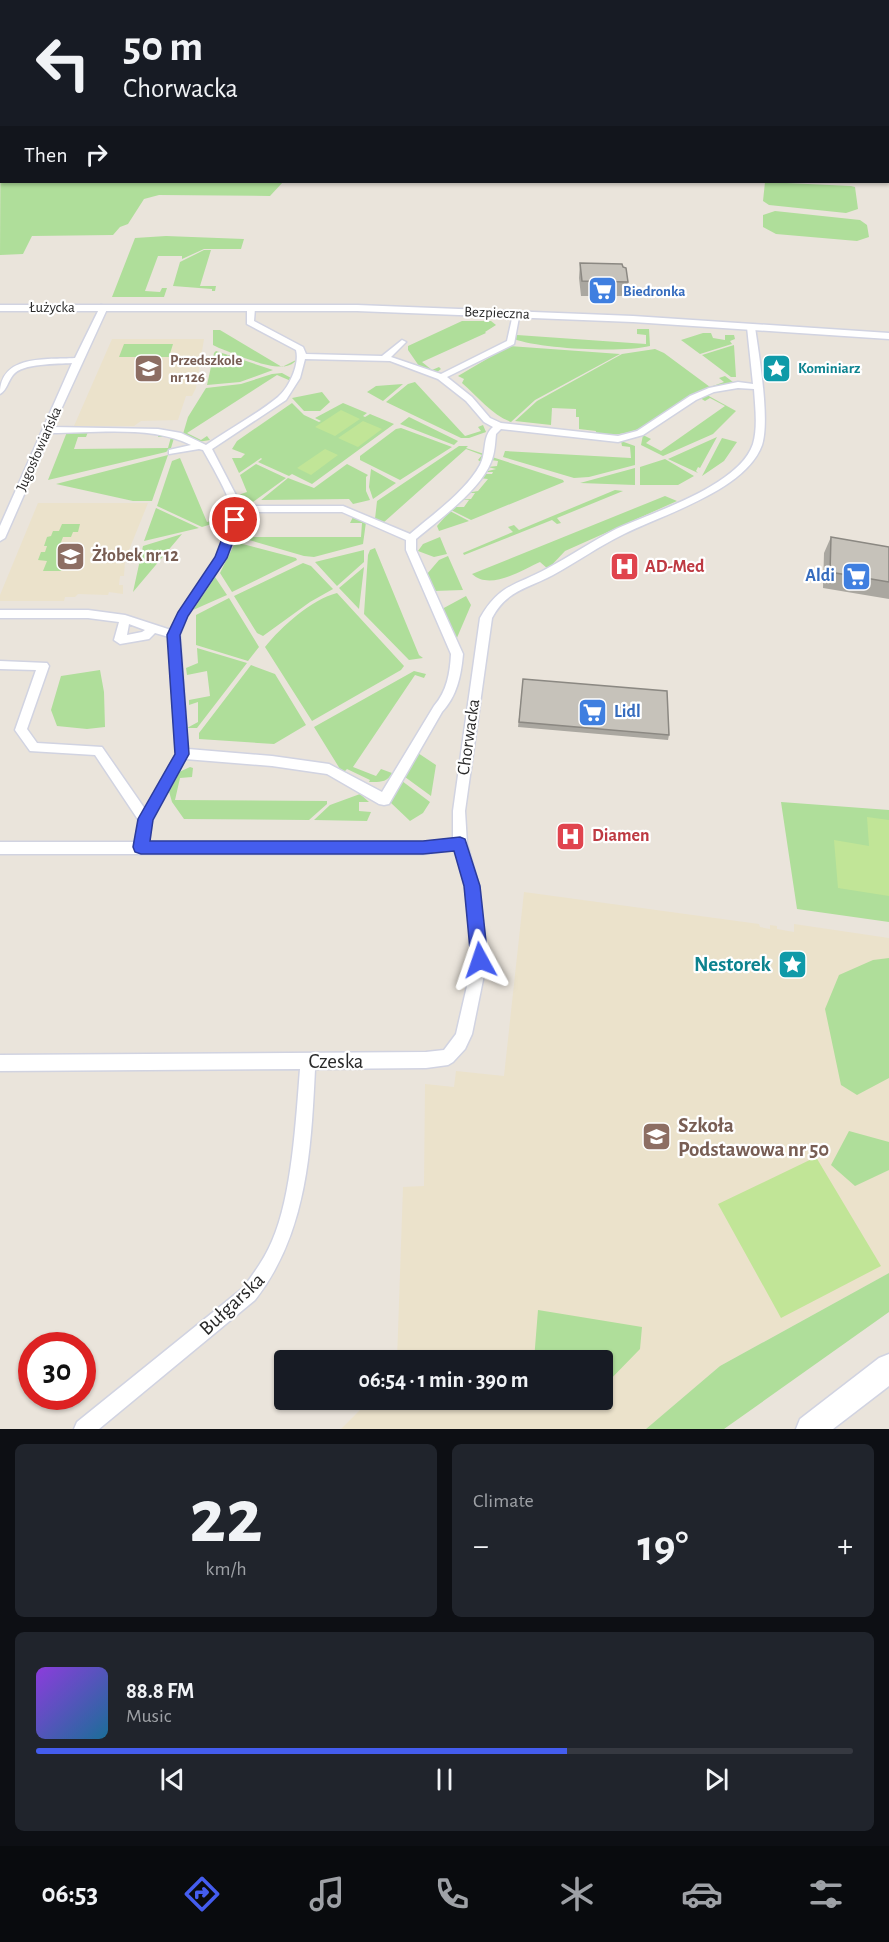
<!DOCTYPE html>
<meta charset="utf-8">
<style>
body{margin:0;font-family:"Alegreya Sans",sans-serif;background:#20242c;color:#f1f3f6;height:100vh;display:flex;flex-direction:column;font-size:22px;white-space:nowrap}
*{box-sizing:border-box;margin:0}
p{font-size:20px;color:#9ea1a6}
.icon{flex:none;width:33px;height:33px;fill:none;stroke:currentColor;stroke-width:2;stroke-linecap:round;stroke-linejoin:round}
.map{position:relative;height:1429px;overflow:hidden}
.drawer{display:flex;flex-direction:column;gap:15px;padding:15px;background:#0d0f14;flex:1}
.drawer>*{flex:none}
.top-card{position:absolute;left:0px;top:0px;width:890px;height:183px;box-shadow:0 2px 4px #0004;background:#171b24;color:#f1f3f6;overflow:hidden}
.speed{position:absolute;left:18px;top:1332px;display:flex;gap:12px;font-size:30px;font-weight:700;text-align:center}
.speed>*{display:grid;place-content:center;width:78px;height:78px;border-radius:50%;background:#171b24;box-shadow:0 2px 4px #0004;line-height:1}
.speed .limit{border:9px solid #d22;background:#fff;color:#111}
.pin{position:absolute;display:grid;place-items:center;width:51px;height:51px;color:#fff;margin:-26px;border:3px solid #fff;border-radius:50%;box-shadow:0 2px 6px #0007}
.me{position:absolute;width:66px;margin:-33px;rotate:355deg;stroke-linejoin:round;filter:drop-shadow(0 0 4px #0008)}
.turn{display:flex;align-items:center;gap:21px;height:126px;padding:0 24px;font-size:27px}
.turn .icon{width:78px;height:78px;stroke-width:2.5}
.turn b{display:block;font-size:42px;line-height:51px}
.then{display:flex;align-items:center;height:57px;padding:0 24px;background:#0003;gap:12px;font-size:22px}
.big{font-size:45px;font-weight:700;line-height:1.1}
.drawer .tile{flex:1;display:flex;flex-direction:column;justify-content:center;gap:9px;min-width:0;padding:0 21px;border-radius:9px;background:#20242c}
.drawer .dial{align-items:center;gap:0}
.dial b{font-size:78px;line-height:1}
.song{display:flex;align-items:center;gap:18px}
.cover{width:72px;height:72px;border-radius:9px;background:linear-gradient(135deg,hsl(270 70% 55%),hsl(200 70% 35%))}
.played{height:6px;border-radius:3px;background:linear-gradient(90deg,#445def 65%,#363941 65%)}
.keys{display:flex;justify-content:space-around;direction:ltr}
.heat{display:flex;justify-content:space-between;align-items:center;font-size:33px;direction:ltr}
.drawer .tiles{flex:1;display:grid;gap:15px;grid-template-columns:1fr 1fr}
.tile:last-child{grid-column:span 2}
.trip{position:absolute;left:274px;top:1350px;width:339px;height:60px;border-radius:6px;background:#171b24;box-shadow:0 2px 4px #0004;font-weight:700;line-height:60px;text-align:center}
.dock{display:flex;height:96px;justify-content:space-around;align-items:center;background:#090b0e;color:#9ea1a6}
.dock .icon{width:42px;height:42px}
.dock .on{color:#445def}
.dock b{font-size:27px;color:#f1f3f6}
.map>svg:first-child{display:block}
.education{fill:#ebe2cb}
.green{fill:#afde9a}
.pitch{fill:#c1e597}
.lines{fill:none;stroke-linecap:round;stroke-linejoin:round}
.minor-casing{stroke:#d1d3e1;stroke-width:3}
.tertiary-casing{stroke:#d1d3e1;stroke-width:3}
.secondary-casing{stroke:#d1d3e1;stroke-width:3}
.minor{fill:#fff;fill-rule:evenodd}
.tertiary{fill:#fff;fill-rule:evenodd}
.secondary{fill:#fff;fill-rule:evenodd}
.wall{fill:#aaa7a0}
.building{fill:#c6c2ba;stroke:#8b8882;stroke-width:1.5}
.route{fill:#445def;stroke:#2c3c9b;stroke-width:1.5}
.labels{text-anchor:middle;dominant-baseline:central;stroke-width:4.5;stroke-linejoin:round;paint-order:stroke}
.far-shop-label{font-size:15px;font-weight:bold;fill:#366cbe;stroke:#fff;text-anchor:start}
.far-street-label{font-size:15px;fill:#292929;stroke:#fff}
.far-education-label{font-size:15px;font-weight:bold;fill:#785e54;stroke:#fff;text-anchor:start}
.far-culture-label{font-size:15px;font-weight:bold;fill:#0d838f;stroke:#fff;text-anchor:start}
.education-label{font-size:18px;font-weight:bold;fill:#785e54;stroke:#fff;text-anchor:start}
.health-label{font-size:18px;font-weight:bold;fill:#be3a42;stroke:#fff;text-anchor:start}
.shop-label{font-size:18px;font-weight:bold;fill:#366cbe;stroke:#fff;text-anchor:end}
.street-label{font-size:18px;fill:#292929;stroke:#fff}
.near-culture-label{font-size:21px;font-weight:bold;fill:#0d838f;stroke:#fff;text-anchor:end}
.near-street-label{font-size:21px;fill:#292929;stroke:#fff}
.near-education-label{font-size:21px;font-weight:bold;fill:#785e54;stroke:#fff;text-anchor:start}
</style>
<div class="map">
<svg width="889" height="1429" viewBox="0 0 889 1429">
<rect width="100%" height="100%" fill="#eae4db"/>
<!-- education -->
<path class="education" d="M112 339H204L196 388 192 396H186L178 420 141 421 134 426H74Z
M38 503H148L125 560 124 576H120L119 585H123V594L109 592 108 595 78 594 75 597H65L64 601H0V595Z
M524 892 759 924 760 927 770 929V925L777 926V929L794 932V924L889 938V1273L720 1366 646 1429H341L370 1400H603V1360H397L403 1187 424 1186 425 1084 454 1087 456 1071 504 1076Z"/>
<!-- green -->
<path class="green" d="M1 57 2 182H283L270 196 159 195 144 199 128 224 120 227 113 235 32 236 23 254 0 255Z
M765 182 851 186 855 187 858 209 846 213 769 205 763 201Z
M775 211 860 220 867 225 869 237 857 241 776 234 763 227V215Z
M166 236 244 239 241 249H204L182 259V256H158L145 291 160 292 162 288H167L164 297H112L135 238Z
M204 250H211L200 286H216L215 291H212V289L173 286 180 262Z
M462 321H491L496 325 485 332 486 333 422 362 432 370 439 367 441 369 436 373 419 366 408 350V346Z
M637 329H649L650 346C622 353 541 349 514 339L517 335 646 344V335L637 334Z
M213 330H220L282 367 296 360C284 378 237 354 219 348L213 345Z
M703 333H711L713 338 725 340V344V335H734L735 339 730 341 732 344 700 354 681 340Z
M124 344H173L169 357H119Z
M734 345 736 377H731L702 355Z
M509 346 620 354 535 400 511 422C492 415 478 397 462 383L464 379 458 376Z
M655 349 664 353 710 387 724 382 719 378 725 376 733 382C721 386 707 388 697 394 656 416 647 437 595 435L596 431 579 429V417H576V409L552 408 551 425 515 421 537 401 622 354Z
M216 351 273 370 240 382 207 385 214 353Z
M282 373 291 378V381L277 375 187 433 201 440 207 436 210 440 198 442 183 434 188 417 206 388 241 384 272 374Z
M415 382 465 436 481 431 478 427 483 425 486 432 469 438H461L386 402 408 384Z
M403 384 383 401 367 392 376 386Z
M322 392 330 402 320 411H304L292 398Z
M707 395 736 411 713 434 663 456 641 445 643 435 651 439 646 443 661 451 725 406 710 398 705 401 700 398Z
M292 403 304 415 319 422 321 421 315 418 343 403 367 413 363 416 365 417 370 414 394 424 312 484 292 474 289 476 258 462 262 459 261 458 239 473 232 458H241L245 454 232 449 237 441Z
M409 417 458 441 454 445 400 424Z
M401 428 452 447 400 480 360 460V456L396 429Z
M67 432H88L86 437H78L74 449 168 448 171 437H158L159 434 174 438 171 448 166 452 48 480Z
M717 437 700 468 698 467 696 471 698 473 668 459Z
M722 438 737 442 724 461 702 476Z
M621 441 635 446V465L589 477 574 478 503 457 505 451 631 458 630 447 622 446Z
M459 446H468L466 448 484 454 481 462 478 460 482 455 466 449 383 523 375 519 377 501Z
M168 455 152 501H133L56 484Z
M492 457 563 480 564 482 471 520 451 510 454 507H464L469 500H459L471 499 475 493H466L478 491 488 479 479 478 482 474H492L493 472H484L496 469 488 467 497 466 498 461 491 460Z
M180 458 207 522 228 517V519L202 527 157 506 172 461Z
M665 459 694 476 678 485H640V467Z
M256 464 286 478 253 502H247L238 495 247 492 240 475Z
M347 464 368 475 366 477V491L370 500 353 504 349 499 261 500 288 478 314 488Z
M635 468V485L580 483Z
M371 469 396 483 373 499 369 487Z
M615 490 623 491 557 518 561 523 557 524 552 520 464 555 463 553 513 532 508 527 514 525 519 530Z
M665 496 677 501 565 551 548 569 540 562C522 570 490 591 472 574Z
M156 508 199 528 144 541Z
M450 511 469 521 439 531 437 526Z
M353 517 366 522 363 544 314 557 304 556 239 537H361L362 523H350Z
M62 524H80L78 532H73L71 537H63L60 545 70 546 61 560H65L61 571H43L47 561 38 560 41 552H45L47 546H44L47 537 51 536 53 531H59Z
M182 534 133 592 143 546Z
M440 537 447 554 434 557 418 551 423 544Z
M235 542 296 558 297 560 232 592 220 573Z
M375 548 419 655 423 658 409 660 364 614 368 555 370 550Z
M364 550V562L337 586 315 562Z
M448 556 463 590 434 591 427 574 439 560Z
M303 563 311 566 333 589 310 602 263 636 257 633 234 596Z
M364 567 359 609 339 588Z
M215 577 227 595 193 610Z
M337 593 404 666 401 670 312 721 265 647C281 627 312 599 337 593Z
M466 596 471 605 456 640 442 609Z
M229 598 259 647 248 661 196 645V615Z
M197 648 247 663 197 728H187L198 722V702L189 705V700L210 696 207 671 187 675 186 668 198 663Z
M251 665 275 674 306 725 274 744 199 739V733Z
M100 670 104 692 105 727 87 729 57 726 51 710 61 676Z
M414 671 426 674 424 678 415 675 353 767 376 776 381 769 392 773C387 783 379 782 369 782L370 780 347 769 344 772 340 769 314 727Z
M418 753 436 765 431 796 405 777Z
M190 767 193 768 192 777 180 778 175 800 327 801V804L309 820 184 819 172 802 168 788 177 773Z
M402 781 430 802 423 813 410 821 390 802Z
M360 794 369 802H359V811L371 812 367 821 314 820 330 805Z
M781 802 889 810V922L797 909Z
M889 958V1078L857 1095 841 1085 825 1009 839 975 873 960Z
M849 1131 889 1142V1170L855 1186 831 1165Z
M889 1273V1312L724 1429H646L720 1366Z
M538 1310 642 1327 640 1349 603 1387V1360H534Z"/>
<!-- pitch -->
<path class="pitch" d="M341 410 360 419 335 436 315 427Z
M363 421 382 429 358 447 338 438Z
M325 449 338 455 311 475 297 468Z
M867 817 889 820V896L838 888 834 840 869 846Z
M816 1157 881 1266 781 1318 718 1204Z"/>
<g class="lines">
<defs>
<path id="minor" d="M101 305 108 307 53 427 158 429 181 433 206 445C229 429 256 415 278 397 289 388 300 364 296 350L247 324V308L251 306 255 308 254 321 303 347 306 354 382 356 402 340 406 342 391 357 441 374 507 341 513 314 520 312 514 344 447 377 472 397 490 418 501 423 618 436 637 431 690 396 709 388 738 382 753 384 747 327 751 325 755 327C759 355 770 420 762 445 746 490 664 514 624 534 599 546 577 562 553 575 527 589 507 590 492 618L465 811 467 844 479 886 487 960 472 1034 465 1049 453 1062 448 1065 426 1068 315 1069C311 1150 307 1234 255 1300L99 1429H74L77 1422 243 1288C254 1273 265 1258 272 1241 292 1196 296 1119 300 1069L0 1071V1055L426 1052 444 1050 456 1034 473 960 465 886 455 850 423 854H0V842H135L139 821 95 755 30 751 15 730 36 670 0 669V661L47 663 49 666 27 729 37 743 102 747 145 809 176 754 169 637 155 633 149 639 120 644 114 640 119 622 88 618H0V610H88L125 615 171 630C185 595 243 539 229 500 222 483 212 466 203 450L199 449 169 454V450L191 445C152 425 94 433 51 433L5 538 0 541V526L72 363C58 364 22 363 13 375 8 381 7 390 0 394 0 354 46 360 75 358ZM305 359 390 361 438 379 466 401 484 422 493 427C482 436 487 452 480 465 466 491 432 515 410 534L343 506H251L240 508 239 501 212 449 286 400 300 378ZM738 388 754 389C755 406 758 427 753 444 739 486 653 512 616 529 592 541 571 556 548 568 516 586 500 583 480 618L453 811V839L423 842H149L152 821 185 759 272 766 327 774 379 804 384 805 389 804 442 712C457 696 461 676 463 654L416 550V539C440 519 480 490 491 462 495 453 495 443 496 434L501 429 618 442 643 435 696 400 714 392ZM251 512H342L406 540V550L451 654C450 673 447 691 434 706L382 792 329 764 272 756 188 749 180 635 187 616 226 558 236 537 241 514ZM129 624 145 630 142 632 127 635Z"/>
<path id="tertiary" d="M0 305H357L633 316 889 333V339L633 322 357 311H0Z"/>
<path id="secondary" d="M881 0H889V2H881Z
M888 14H889V22H888Z
M889 1354V1386L833 1429H796L800 1419 879 1358Z"/>
</defs>
<!-- minor casing -->
<use href="#minor" class="minor-casing"/>
<!-- tertiary casing -->
<use href="#tertiary" class="tertiary-casing"/>
<!-- secondary casing -->
<use href="#secondary" class="secondary-casing"/>
<!-- minor -->
<use href="#minor" class="minor"/>
<!-- tertiary -->
<use href="#tertiary" class="tertiary"/>
<!-- secondary -->
<use href="#secondary" class="secondary"/>
</g>
<!-- wall -->
<path class="wall" d="M580 263 628 282 626 296H581L579 278Z
M831 537 889 547V599L823 588 824 553Z
M523 679 669 735 668 740 518 727Z"/>
<!-- building -->
<path class="building" d="M580 263 622 264 623 267 626 268 628 282 582 281Z
M831 537 889 547V582L830 572Z
M523 679 667 691 669 735 519 722Z"/>
<!-- route -->
<path class="route" d="M235 516 241 520 227 558 188 616 180 635 189 754 153 820 150 841H423L460 837 465 839 480 886 488 960 486 965 480 967 474 965 471 960 464 886 454 851 423 854H141L135 852 133 847 138 819 175 754 167 635 178 612 215 557 229 520Z"/>
<!-- icons -->
<defs>
<symbol id="supermarket-square" viewBox="-11 -11 22 22"><rect x="-9" y="-9" width="18" height="18" rx="4" fill="#3f7fe0" stroke="#fff"/><path d="M-6-5.5h2.5l.6 2H6L4.5 2H-2.5L-4.4-4H-6ZM-1.5 3.2a1.3 1.3 0 1 0 .1 0ZM3 3.2a1.3 1.3 0 1 0 .1 0Z" fill="#fff"/></symbol>
<symbol id="sight-square" viewBox="-11 -11 22 22"><rect x="-9" y="-9" width="18" height="18" rx="4" fill="#0f9aa8" stroke="#fff"/><path d="M0-6L1.8-2.2L6-1.7L2.9 1.2L3.7 5.4L0 3.3L-3.7 5.4L-2.9 1.2L-6-1.7L-1.8-2.2Z" fill="#fff"/></symbol>
<symbol id="school-square" viewBox="-11 -11 22 22"><rect x="-9" y="-9" width="18" height="18" rx="4" fill="#8d6e63" stroke="#fff"/><path d="M0-5L7-2L0 1L-7-2ZM-4 1L0 2.5L4 1V4Q0 6-4 4Z" fill="#fff"/></symbol>
<symbol id="hospital-square" viewBox="-11 -11 22 22"><rect x="-9" y="-9" width="18" height="18" rx="4" fill="#e0444e" stroke="#fff"/><path d="M-5-5h3v3.5h4V-5h3V5h-3V1.5h-4V5h-3Z" fill="#fff"/></symbol>
</defs>
<g fill-rule="evenodd">
<use href="#supermarket-square" x="586" y="274" width="33" height="33"/>
<use href="#sight-square" x="760" y="352" width="33" height="33"/>
<use href="#school-square" x="132" y="352" width="33" height="33"/>
<use href="#school-square" x="54" y="540" width="33" height="33"/>
<use href="#hospital-square" x="608" y="550" width="33" height="33"/>
<use href="#supermarket-square" x="840" y="560" width="33" height="33"/>
<use href="#supermarket-square" x="576" y="696" width="33" height="33"/>
<use href="#hospital-square" x="554" y="820" width="33" height="33"/>
<use href="#sight-square" x="776" y="948" width="33" height="33"/>
<use href="#school-square" x="640" y="1120" width="33" height="33"/>
</g>
<g class="labels">
<!-- far-shop labels -->
<g class="far-shop-label">
<text x="623" y="291">Biedronka</text>
</g>
<!-- far-street labels -->
<g class="far-street-label">
<text x="52" y="307">Łużycka</text>
<text transform="translate(497 313) rotate(2)">Bezpieczna</text>
<text transform="translate(39 449) rotate(-66)">Jugosłowiańska</text>
</g>
<!-- far-education labels -->
<g class="far-education-label">
<text x="170" y="360">Przedszkole<tspan x="170" dy="17">nr 126</tspan></text>
</g>
<!-- far-culture labels -->
<g class="far-culture-label">
<text x="798" y="368">Kominiarz</text>
</g>
<!-- education labels -->
<g class="education-label">
<text x="92" y="556">Żłobek nr 12</text>
</g>
<!-- health labels -->
<g class="health-label">
<text x="645" y="567">AD-Med</text>
<text x="592" y="836">Diamen</text>
</g>
<!-- shop labels -->
<g class="shop-label">
<text x="835" y="576">Aldi</text>
<text x="614" y="712" text-anchor="start">Lidl</text>
</g>
<!-- street labels -->
<g class="street-label">
<text transform="translate(469 737) rotate(-82)">Chorwacka</text>
</g>
<!-- near-culture labels -->
<g class="near-culture-label">
<text x="771" y="964">Nestorek</text>
</g>
<!-- near-street labels -->
<g class="near-street-label">
<text x="336" y="1061">Czeska</text>
<text transform="translate(232 1304) rotate(-43)">Bułgarska</text>
</g>
<!-- near-education labels -->
<g class="near-education-label">
<text x="678" y="1125">Szkoła<tspan x="678" dy="24">Podstawowa nr 50</tspan></text>
</g>
</g>
</svg>
<div class="speed"><div class="limit">30</div></div>
<div class="pin" style="left:235px;top:520px;background:#d93025"><svg class="icon" aria-label="arrive" viewBox="0 0 24 24"><path d="M6 21V4h12l-3 4 3 4H6"/></svg></div>
<svg class="me" style="left:480px;top:960px" viewBox="-20 -20 40 40"><path d="M0-17L14 15 0 8-14 15z" fill="#445def" stroke="#fff" stroke-width="4"/></svg>
<div class="trip">06:54 · 1 min · 390 m</div>
<div class="top-card">
<div class="turn"><svg class="icon" aria-label="left" viewBox="0 0 24 24"><path d="M17 20v-9H6M10 6l-5 5 5 5"/></svg><div><b>50 m</b>Chorwacka</div></div>
<div class="then">Then<svg class="icon" aria-label="right" viewBox="0 0 24 24"><path d="M7 20v-9h11M14 6l5 5-5 5"/></svg></div>
</div>
</div>
<section class="drawer">
<div class="tiles">
<div class="tile dial"><b>22</b><p>km/h</p></div>
<div class="tile"><p>Climate</p>
<div class="heat"><a>−</a><b class="big">19°</b><a>+</a></div>
</div>
<div class="tile">
<div class="song"><i class="cover"></i><div><b>88.8 FM</b><p>Music</p></div></div>
<div class="played"></div>
<div class="keys"><svg class="icon" aria-label="previous" viewBox="0 0 24 24"><path d="M18 5L8 12l10 7zM5 5v14"/></svg><svg class="icon" aria-label="pause" viewBox="0 0 24 24"><path d="M8 5v14M16 5v14"/></svg><svg class="icon" aria-label="next" viewBox="0 0 24 24"><path d="M6 5l10 7-10 7zM19 5v14"/></svg></div>
</div>
</div>
</section>
<nav class="dock">
<b>06:53</b>
<svg class="icon on" aria-label="directions" viewBox="0 0 24 24"><path d="M12 3l9 9-9 9-9-9zM9 14v-3h6M13 9l2 2-2 2"/></svg>
<svg class="icon" aria-label="music" viewBox="0 0 24 24"><path d="M9 18V5l10-2v13"/><circle cx="6" cy="18" r="3"/><circle cx="16" cy="16" r="3"/></svg>
<svg class="icon" aria-label="phone" viewBox="0 0 24 24"><path d="M5 4h4l2 5-3 2q2 4 5 5l2-3 5 2v4C11 20 4 13 5 4z"/></svg>
<svg class="icon" aria-label="climate" viewBox="0 0 24 24"><path d="M12 3v18M4 7l16 10M4 17L20 7"/></svg>
<svg class="icon" aria-label="car" viewBox="0 0 24 24"><path d="M5 17H2v-5l4-1 3-4h7l3 4 3 1v5h-3M9 17h6M6 11h13"/><circle cx="7" cy="17" r="2"/><circle cx="17" cy="17" r="2"/></svg>
<svg class="icon" aria-label="filters" viewBox="0 0 24 24"><path d="M4 7h16M4 17h16"/><circle cx="9" cy="7" r="2"/><circle cx="15" cy="17" r="2"/></svg>
</nav>
